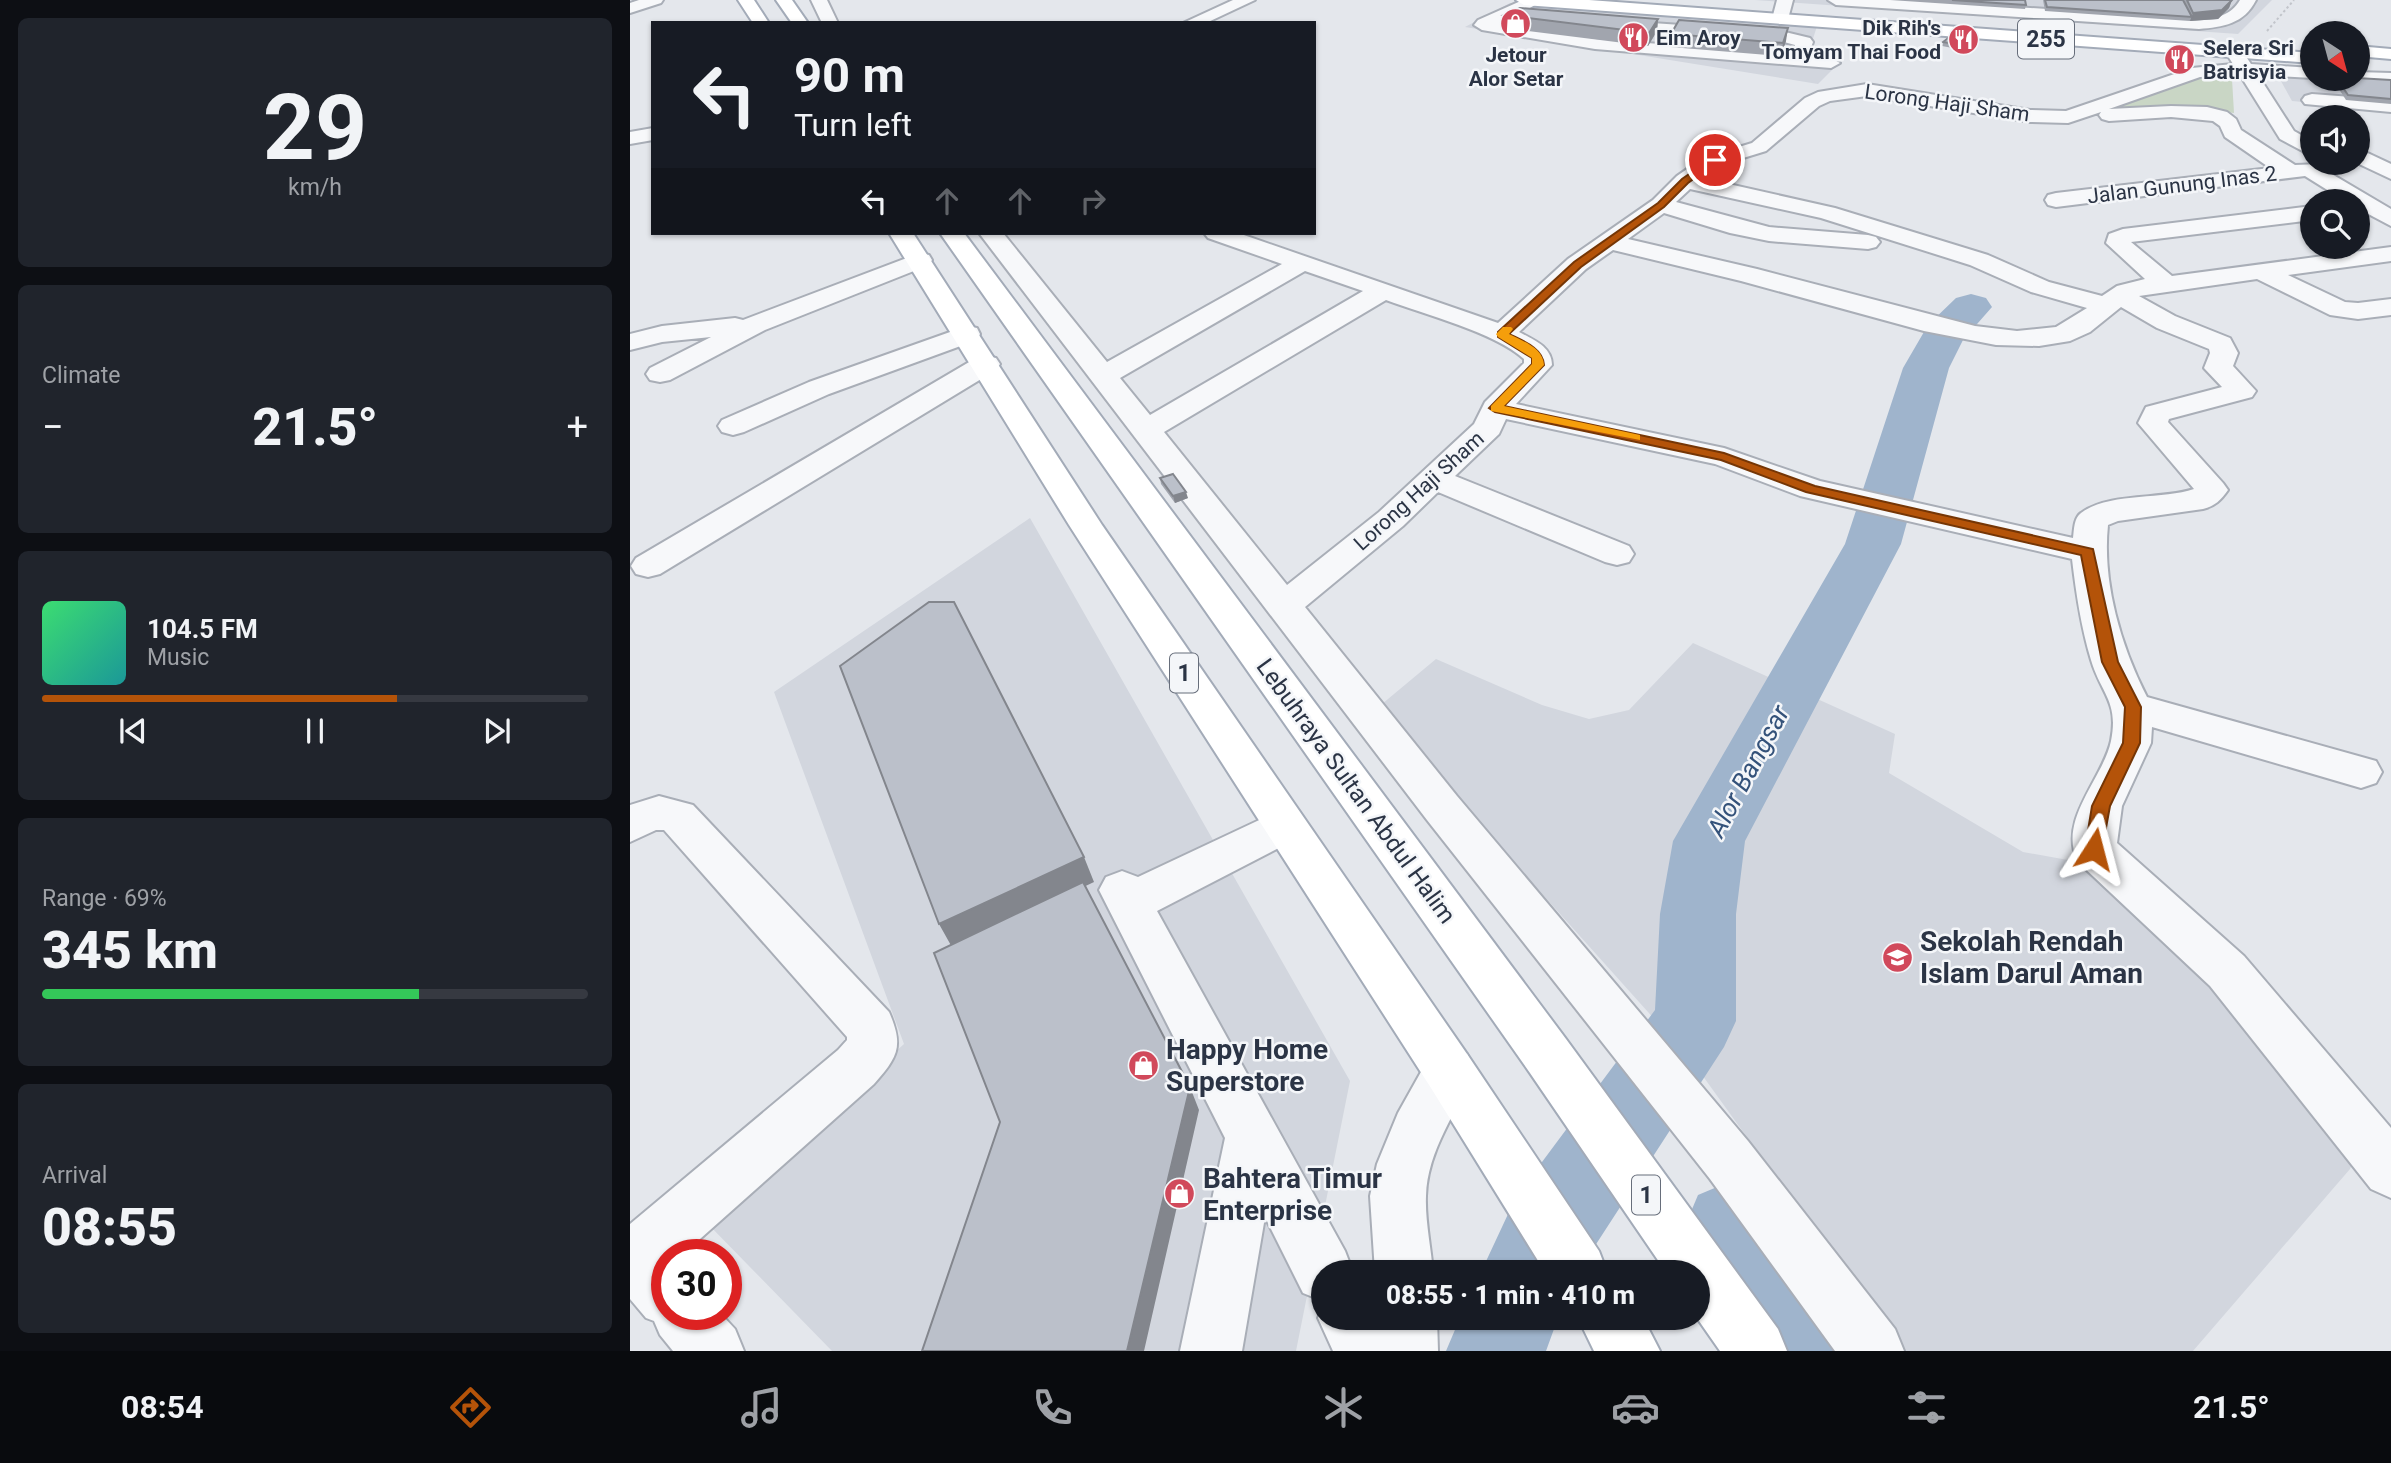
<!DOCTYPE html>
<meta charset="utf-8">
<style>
body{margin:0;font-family:Roboto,sans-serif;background:#20242c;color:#f1f3f6;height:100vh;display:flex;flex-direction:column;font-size:26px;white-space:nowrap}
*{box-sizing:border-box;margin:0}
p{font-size:23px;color:#9ea1a6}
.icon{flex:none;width:38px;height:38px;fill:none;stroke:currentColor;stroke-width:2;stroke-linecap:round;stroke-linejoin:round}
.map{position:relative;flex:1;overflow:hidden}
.panel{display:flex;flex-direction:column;gap:18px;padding:18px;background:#0d0f14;width:630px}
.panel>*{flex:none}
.banner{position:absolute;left:21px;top:21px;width:665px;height:214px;border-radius:0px;box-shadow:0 2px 5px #0004;background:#171b24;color:#f1f3f6;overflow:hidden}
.needle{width:46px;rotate:144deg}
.buttons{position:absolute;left:1670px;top:21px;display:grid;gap:14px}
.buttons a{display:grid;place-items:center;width:70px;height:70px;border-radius:50%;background:#171b24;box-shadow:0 2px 5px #0004;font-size:35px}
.speed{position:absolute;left:21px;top:1239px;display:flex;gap:14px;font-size:35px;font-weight:700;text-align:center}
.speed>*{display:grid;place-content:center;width:91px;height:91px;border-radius:50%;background:#171b24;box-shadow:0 2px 5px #0004;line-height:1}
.speed .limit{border:10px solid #d22;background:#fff;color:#111}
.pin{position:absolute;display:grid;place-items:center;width:60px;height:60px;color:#fff;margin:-30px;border:4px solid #fff;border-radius:50%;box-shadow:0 2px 7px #0007}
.me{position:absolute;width:77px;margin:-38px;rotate:9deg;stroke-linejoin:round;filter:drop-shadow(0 0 5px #0008)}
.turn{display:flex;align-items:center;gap:24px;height:147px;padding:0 28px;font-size:32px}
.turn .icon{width:91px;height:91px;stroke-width:2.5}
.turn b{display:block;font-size:49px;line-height:60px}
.lanes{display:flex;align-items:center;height:66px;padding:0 28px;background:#0003;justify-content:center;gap:35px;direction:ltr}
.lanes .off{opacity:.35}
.big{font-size:52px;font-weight:800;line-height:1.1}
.panel .widget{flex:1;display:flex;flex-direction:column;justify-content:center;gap:10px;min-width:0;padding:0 24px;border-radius:10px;background:#20242c}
.panel .dial{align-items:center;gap:0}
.dial b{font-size:91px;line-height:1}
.song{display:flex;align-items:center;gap:21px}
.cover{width:84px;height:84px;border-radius:10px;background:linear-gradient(135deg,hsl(140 70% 55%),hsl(180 70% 35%))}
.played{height:7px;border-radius:4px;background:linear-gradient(90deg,#b45309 65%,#363941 65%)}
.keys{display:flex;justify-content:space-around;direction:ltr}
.heat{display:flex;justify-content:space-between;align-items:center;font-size:38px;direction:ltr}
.charge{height:10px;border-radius:5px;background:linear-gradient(90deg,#34c759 69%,#363941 0)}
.trip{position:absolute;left:681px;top:1260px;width:399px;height:70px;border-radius:35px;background:#171b24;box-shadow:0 2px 5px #0004;font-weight:800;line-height:70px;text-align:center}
.tab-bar{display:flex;height:112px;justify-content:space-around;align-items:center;background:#090b0e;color:#9ea1a6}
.tab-bar .icon{width:49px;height:49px}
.tab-bar .selected{color:#b45309}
.tab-bar b{font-size:32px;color:#f1f3f6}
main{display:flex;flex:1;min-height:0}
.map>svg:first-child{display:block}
.built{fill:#d2d6de}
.green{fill:#c9d6c5}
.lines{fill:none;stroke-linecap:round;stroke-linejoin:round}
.canal{fill:#9fb4cc;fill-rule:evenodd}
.river{fill:#9fb4cc;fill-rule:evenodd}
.minor-casing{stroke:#a9aeb7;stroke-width:4}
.major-casing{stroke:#a3abb8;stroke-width:4}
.path{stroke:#c2c5cb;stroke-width:2;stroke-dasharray:2.5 2.5;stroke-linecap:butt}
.minor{fill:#f7f8fa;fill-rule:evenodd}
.major{fill:#fff;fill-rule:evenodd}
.wall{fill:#a1a5ae}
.shaded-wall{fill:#83868d}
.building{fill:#bbc0ca;stroke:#83868d;stroke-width:2}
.route{fill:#b45309;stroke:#753606;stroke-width:2}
.slow{fill:#f59e0b}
.labels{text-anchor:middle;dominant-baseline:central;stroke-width:5;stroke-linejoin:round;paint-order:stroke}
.far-poi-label{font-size:21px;font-weight:bold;fill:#2b3445;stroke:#f4f6f9;text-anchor:start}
.far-street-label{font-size:21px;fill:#2b3445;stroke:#f4f6f9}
.shield{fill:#f4f6f9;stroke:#676e7b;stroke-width:2}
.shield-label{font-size:23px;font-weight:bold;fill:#2b3445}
.street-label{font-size:24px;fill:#2b3445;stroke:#f4f6f9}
.water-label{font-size:26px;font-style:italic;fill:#34527a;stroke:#f4f6f9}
.near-poi-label{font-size:28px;font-weight:bold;fill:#2b3445;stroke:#f4f6f9;text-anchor:start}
</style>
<main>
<section class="panel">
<div class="widget dial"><b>29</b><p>km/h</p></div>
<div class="widget"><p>Climate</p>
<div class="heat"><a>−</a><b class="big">21.5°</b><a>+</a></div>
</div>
<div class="widget">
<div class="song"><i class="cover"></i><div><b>104.5 FM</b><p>Music</p></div></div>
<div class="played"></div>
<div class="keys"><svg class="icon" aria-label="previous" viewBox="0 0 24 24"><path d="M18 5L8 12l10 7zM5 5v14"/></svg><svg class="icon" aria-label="pause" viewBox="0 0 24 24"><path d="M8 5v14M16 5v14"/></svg><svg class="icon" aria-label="next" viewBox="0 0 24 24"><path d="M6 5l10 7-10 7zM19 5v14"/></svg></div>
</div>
<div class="widget"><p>Range · 69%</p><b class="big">345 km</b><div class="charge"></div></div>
<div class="widget"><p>Arrival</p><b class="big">08:55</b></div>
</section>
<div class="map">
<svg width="1761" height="1351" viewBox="0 0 1761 1351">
<rect width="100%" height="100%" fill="#e4e7ec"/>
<!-- built -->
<path class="built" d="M1125 0H1642L1608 34Z
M880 3 1187 26 1177 58 1211 61 1188 84 835 27Z
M1642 65 1682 68V79H1727V72L1761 75V110L1662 101Z
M400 518 720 1081 666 1351H202L77 1223 274 1044 144 692Z
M1063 643 1265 734 1259 773 1393 852 1460 864 1668 1051 1730 1145 1720 1169 1563 1351H1271L1062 1061 746 709 806 659 912 705 959 719 999 710Z"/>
<!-- green -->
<path class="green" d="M1572 74H1590L1602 79 1604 113 1557 107 1473 111Z"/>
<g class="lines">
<!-- canal -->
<path class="canal" d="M1087 1187 1106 1195 1209 1330 1217 1351H1152L1068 1233 1060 1214 1068 1195Z"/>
<!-- river -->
<path class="river" d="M1341 294 1356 298 1362 307 1333 340 1319 368 1271 544 1115 841 1106 914V1021L1094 1047 948 1272H851L886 1197 1025 1010 1030 914 1043 841 1215 544 1273 368 1298 325 1326 298Z
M830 1318H928L916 1351H816Z"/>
<defs>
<path id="minor" d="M9 0H33L31 3 0 13V3Z
M181 0H197L208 23H192Z
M603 0H625L576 23H553Z
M893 0 912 1 889 14 1155 32 1180 38 1183 42 1178 56 1201 58 1210 63 1201 68 965 49 852 30 844 25 848 20ZM870 22 1154 42 1165 45 1161 54 965 39Z
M1147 0H1163L1158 19 1150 24 1142 19Z
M1198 0H1278L1569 19C1586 18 1601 16 1610 0H1626C1614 24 1593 27 1569 29L1206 5Z
M1605 48 1611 49 1621 64 1682 68V78L1628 75 1664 131 1682 141V156L1650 139 1610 75 1570 77 1479 109 1541 106 1577 107 1597 112 1606 119 1611 130 1665 165 1716 163 1719 166 1716 171 1700 173 1761 209V226L1727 208V201H1715L1675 176 1426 207 1418 205 1415 200 1418 195 1426 193 1640 168 1595 137 1590 126 1583 121 1541 117 1479 121 1472 119 1469 115 1471 112 1438 123 1400 122 1237 96 1200 101 1189 106 1136 151 1087 166 1072 178 1205 208 1358 255 1419 282 1472 296 1487 286 1515 279 1476 243 1479 234 1493 229 1682 206V220L1501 242 1542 276 1761 247V261L1658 275 1715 302 1728 303 1761 299V315L1728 319 1700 315 1627 279 1509 296 1545 316 1600 338 1608 353 1603 366 1626 391 1622 397 1539 419 1538 422 1593 483 1598 490C1591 500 1585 506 1573 509L1488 521 1478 525C1472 583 1491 646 1517 697L1746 761 1752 772 1746 783 1731 788 1522 727 1521 743 1492 806 1487 843 1614 956 1761 1128V1198L1741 1189 1580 986 1448 862C1427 820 1473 779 1481 741 1489 701 1471 694 1461 660 1451 627 1446 593 1442 559L1170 496 1085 464 876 419 869 434 825 476 999 546 1004 554 999 562 987 565 975 562 808 492 773 526 675 607 827 796 1118 1141 1265 1329 1274 1351H1205L1080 1179 797 820 349 233H373L477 362 652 264 578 238 574 233H608L868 323 938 259 1023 200 1047 176 1073 158 1122 143 1175 98 1188 92 1237 84 1400 110 1436 111 1562 68 1603 64 1596 53ZM1060 189 1191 218 1340 265 1401 292 1457 308 1426 327 1387 331 1345 326 1127 269 998 239 1034 213 1100 233 1139 241 1238 249 1246 247 1250 242 1246 237 1238 235 1139 227 1046 202ZM983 250 1111 281 1294 331 1366 345 1409 346 1440 341 1460 332 1491 307 1527 328 1579 349 1580 353 1574 368 1592 387 1516 407 1508 423 1564 489C1532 500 1479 492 1451 513 1444 518 1444 529 1443 538L1190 481 1094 448 886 404 922 365C922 347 904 340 889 332L956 269ZM675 271 733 291 520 415 490 378ZM756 300C794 314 866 333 894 359V363L855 402 844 424 749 512 657 585 534 432Z
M1727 72 1761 73V85L1721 81 1719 79H1727Z
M1682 94 1761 100V112L1675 104 1672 100 1675 96Z
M23 128V140L0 144V132Z
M1727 148 1761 164V179L1727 163Z
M290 253 299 255 302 260 299 265 135 330 40 380 30 382 20 380 16 374 20 368 81 337 32 342 0 350V334L32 326 105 318 113 320Z
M337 326 347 328 350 334 347 340 199 394 114 432 103 435 92 432 88 426 92 420 179 382Z
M356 356 366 358 370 364 366 370 30 574 18 577 6 574 1 566 6 558 346 358Z
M29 796 63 805 259 1012C274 1046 268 1057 244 1084L52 1255H37V1314H91L105 1329 114 1351H43L30 1335 24 1321 16 1318 0 1299V1224L208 1050 217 1040V1037L34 830H26L0 842V805Z
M655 808 670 813 677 825 670 837 527 911 715 1251 723 1272H693V1301L673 1293 635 1217 612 1351H550L595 1138 469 890 476 877 492 871 508 877Z
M819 1047 837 1054 845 1071C827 1111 797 1151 796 1196 795 1221 801 1247 803 1272H745L740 1196 747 1164 768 1113 801 1054Z
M693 1306V1318H807L808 1351H703L688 1318Z"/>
<path id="major" d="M108 0H124L139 23H123Z
M146 0H162L178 23H162Z
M886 0H959L1682 53V63L894 5Z
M1727 46 1761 49V59L1727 56Z
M259 233H283L472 525 837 1054 969 1251 977 1272H915L801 1088 439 525Z
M310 233H334L936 1039 1148 1329 1157 1351H1090L1067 1318 1068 1272H1036L900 1073Z
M948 1318H1013L1030 1351H964Z"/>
</defs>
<!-- minor casing -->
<use href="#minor" class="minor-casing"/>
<!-- major casing -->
<use href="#major" class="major-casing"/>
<!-- path -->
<path class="path" d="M1637 31 1664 0"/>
<!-- minor -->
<use href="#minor" class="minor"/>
<!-- major -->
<use href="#major" class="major"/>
</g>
<!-- wall -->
<path class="wall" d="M1260 0H1395L1396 5 1395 9Z
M1413 0H1602L1599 8 1588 19 1560 21 1415 11Z
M874 15 1028 19 1027 31 1018 46 874 28Z
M1041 34 1156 41 1151 56 1040 47Z
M1345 40 1333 50 1312 46 1313 42Z
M1704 79 1761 80V104L1716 100 1703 80Z
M530 478 558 498 545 503 531 484Z"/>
<!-- shaded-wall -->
<path class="shaded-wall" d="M1602 0 1599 8 1588 19 1560 21 1563 13Z
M1028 19 1027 31 1018 46 1019 33Z
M1158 28 1156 41 1151 56 1153 43Z
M1346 36 1345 40 1333 50 1334 45Z
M556 492 558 498 545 503 543 496Z
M454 857 464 882 323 949 309 924Z
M560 1087 569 1110 514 1351H497Z"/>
<!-- building -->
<path class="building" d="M1322 0H1395L1396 5 1381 4Z
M1415 0H1553L1562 17 1417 7Z
M1557 0H1602L1592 10 1563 13Z
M890 8 1028 19 1019 33 874 15Z
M1049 20 1158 28 1153 43 1041 34Z
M1326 32 1346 36 1334 45 1313 42Z
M1727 78 1761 80V99L1718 95 1707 79H1727Z
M543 474 556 492 543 496 530 478Z
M299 602H324L454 857 309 924 210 666Z
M453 882 560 1087 497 1351H292L370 1122 304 953Z"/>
<!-- route -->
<path class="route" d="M1082 158 1090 160 1058 183 1034 207 951 267 879 334C893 341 913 348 914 365L874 406 1094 453 1185 486 1463 549 1488 662 1511 707 1510 743 1480 806 1471 855 1464 857 1458 855 1455 849 1462 806 1493 743 1495 707 1472 662 1451 555 1176 492 1091 460 865 412 859 408 902 364V358L868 337V332L944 262 1028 203 1052 179Z"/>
<!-- slow -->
<path class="slow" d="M873 327H881L883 329 879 334C893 341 913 348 914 365L874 406 1010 435V440L861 411V406L902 364V358L868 337 866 334Z"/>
<!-- icons -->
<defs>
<symbol id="shop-disc" viewBox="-11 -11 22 22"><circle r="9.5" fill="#d1495b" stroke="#f4f6f9"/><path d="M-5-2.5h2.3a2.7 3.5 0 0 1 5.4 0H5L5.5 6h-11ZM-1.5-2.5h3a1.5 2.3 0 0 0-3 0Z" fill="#fff"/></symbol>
<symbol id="restaurant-disc" viewBox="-11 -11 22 22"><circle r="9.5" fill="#d1495b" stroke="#f4f6f9"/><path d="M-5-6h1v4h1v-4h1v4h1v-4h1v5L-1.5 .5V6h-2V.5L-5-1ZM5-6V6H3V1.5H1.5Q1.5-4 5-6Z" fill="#fff"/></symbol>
<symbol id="school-disc" viewBox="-11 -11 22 22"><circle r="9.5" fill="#d1495b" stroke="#f4f6f9"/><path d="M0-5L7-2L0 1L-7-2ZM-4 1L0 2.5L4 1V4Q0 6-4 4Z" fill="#fff"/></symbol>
</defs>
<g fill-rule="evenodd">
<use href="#shop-disc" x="868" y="6" width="35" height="35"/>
<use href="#restaurant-disc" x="986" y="20" width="35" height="35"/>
<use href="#restaurant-disc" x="1316" y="22" width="35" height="35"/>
<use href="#restaurant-disc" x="1532" y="42" width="35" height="35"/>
<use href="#school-disc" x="1250" y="940" width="35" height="35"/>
<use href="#shop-disc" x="496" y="1048" width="35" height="35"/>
<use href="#shop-disc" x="532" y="1176" width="35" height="35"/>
</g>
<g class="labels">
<!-- far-poi labels -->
<g class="far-poi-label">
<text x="1311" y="28" text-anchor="end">Dik Rih's<tspan x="1311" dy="24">Tomyam Thai Food</tspan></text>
<text x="1026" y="38">Eim Aroy</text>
<text x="1573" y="48">Selera Sri<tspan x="1573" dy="24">Batrisyia</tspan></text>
<text x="886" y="55" text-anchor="middle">Jetour<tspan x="886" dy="24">Alor Setar</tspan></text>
</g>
<!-- far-street labels -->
<g class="far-street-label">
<text transform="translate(1317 103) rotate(8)">Lorong Haji Sham</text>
<text transform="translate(1552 185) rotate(-7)">Jalan Gunung Inas 2</text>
<text transform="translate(789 491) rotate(-42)">Lorong Haji Sham</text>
</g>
<!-- shield labels -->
<g class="shield">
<rect x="1388" y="19.5" width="56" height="39" rx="5"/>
<rect x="540" y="653.5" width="28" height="39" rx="5"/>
<rect x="1002" y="1175.5" width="28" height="39" rx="5"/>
</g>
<g class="shield-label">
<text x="1416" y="39">255</text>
<text x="554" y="673">1</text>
<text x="1016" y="1195">1</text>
</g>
<!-- street labels -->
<g class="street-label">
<text transform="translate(726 791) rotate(54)">Lebuhraya Sultan Abdul Halim</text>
</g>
<!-- water labels -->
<g class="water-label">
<text transform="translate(1118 771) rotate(-62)">Alor Bangsar</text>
</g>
<!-- near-poi labels -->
<g class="near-poi-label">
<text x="1290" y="941">Sekolah Rendah<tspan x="1290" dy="32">Islam Darul Aman</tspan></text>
<text x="536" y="1049">Happy Home<tspan x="536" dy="32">Superstore</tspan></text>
<text x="573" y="1178">Bahtera Timur<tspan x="573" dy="32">Enterprise</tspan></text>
</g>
</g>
</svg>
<div class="buttons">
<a><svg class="needle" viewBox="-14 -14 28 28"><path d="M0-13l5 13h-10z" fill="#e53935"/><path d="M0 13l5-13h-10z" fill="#9ea1a6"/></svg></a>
<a><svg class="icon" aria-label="sound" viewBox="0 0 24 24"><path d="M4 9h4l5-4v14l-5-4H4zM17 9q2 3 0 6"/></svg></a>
<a><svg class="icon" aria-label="search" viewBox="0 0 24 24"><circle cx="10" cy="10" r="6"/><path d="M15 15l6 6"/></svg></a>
</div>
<div class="speed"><div class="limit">30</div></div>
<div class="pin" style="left:1085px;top:160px;background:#d93025"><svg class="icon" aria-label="arrive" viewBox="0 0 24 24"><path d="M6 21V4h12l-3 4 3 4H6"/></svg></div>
<svg class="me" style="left:1464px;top:849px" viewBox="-20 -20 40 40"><path d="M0-17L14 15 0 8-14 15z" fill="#b45309" stroke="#fff" stroke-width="4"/></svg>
<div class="trip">08:55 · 1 min · 410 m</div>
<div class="banner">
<div class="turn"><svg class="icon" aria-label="left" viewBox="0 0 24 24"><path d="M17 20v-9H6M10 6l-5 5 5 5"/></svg><div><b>90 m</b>Turn left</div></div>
<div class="lanes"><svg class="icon" aria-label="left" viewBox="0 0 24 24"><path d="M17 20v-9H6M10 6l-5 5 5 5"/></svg><svg class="icon off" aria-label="ahead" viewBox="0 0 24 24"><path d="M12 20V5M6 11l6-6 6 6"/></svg><svg class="icon off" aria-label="ahead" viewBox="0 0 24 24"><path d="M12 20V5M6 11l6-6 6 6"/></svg><svg class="icon off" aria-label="right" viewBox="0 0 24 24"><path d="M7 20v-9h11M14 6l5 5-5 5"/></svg></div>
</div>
</div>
</main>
<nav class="tab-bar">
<b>08:54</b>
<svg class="icon selected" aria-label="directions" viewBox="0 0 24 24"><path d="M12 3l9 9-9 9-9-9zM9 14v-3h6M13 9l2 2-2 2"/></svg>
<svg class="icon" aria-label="music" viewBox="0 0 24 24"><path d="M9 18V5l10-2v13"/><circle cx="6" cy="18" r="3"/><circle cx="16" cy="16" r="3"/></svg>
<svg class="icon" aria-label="phone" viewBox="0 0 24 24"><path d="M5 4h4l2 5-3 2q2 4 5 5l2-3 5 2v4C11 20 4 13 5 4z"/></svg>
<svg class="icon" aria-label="climate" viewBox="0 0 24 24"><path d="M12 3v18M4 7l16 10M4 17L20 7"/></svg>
<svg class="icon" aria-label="car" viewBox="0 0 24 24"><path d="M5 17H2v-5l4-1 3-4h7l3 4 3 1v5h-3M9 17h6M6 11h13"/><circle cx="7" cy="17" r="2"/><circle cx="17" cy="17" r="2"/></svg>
<svg class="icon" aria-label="filters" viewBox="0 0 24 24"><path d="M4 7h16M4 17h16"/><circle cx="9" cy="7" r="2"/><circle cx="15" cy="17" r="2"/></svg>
<b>21.5°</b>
</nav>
